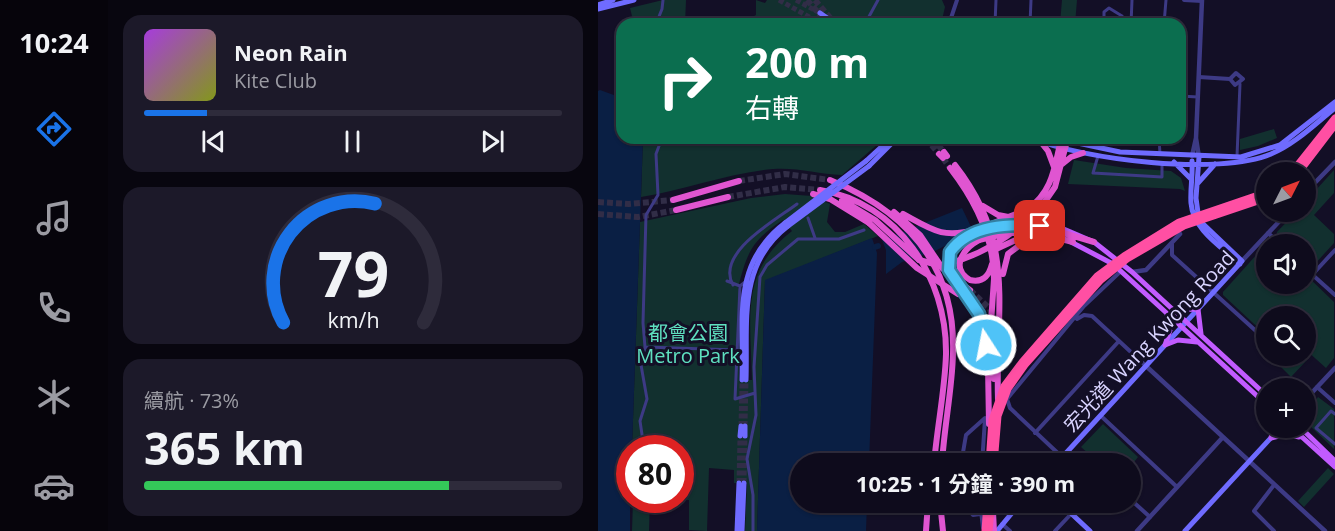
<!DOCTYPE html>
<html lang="zh-TW">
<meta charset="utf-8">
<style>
body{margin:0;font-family:"Open Sans","Noto Sans TC",sans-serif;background:#1c1929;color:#f1f3f6;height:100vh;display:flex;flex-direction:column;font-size:22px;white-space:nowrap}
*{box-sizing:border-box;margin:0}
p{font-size:20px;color:#9b9ba3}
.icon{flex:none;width:33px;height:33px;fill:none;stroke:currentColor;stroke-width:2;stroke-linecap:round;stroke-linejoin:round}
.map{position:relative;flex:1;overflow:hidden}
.sheet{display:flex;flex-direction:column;gap:15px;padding:15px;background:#08060f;width:490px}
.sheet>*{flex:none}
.hud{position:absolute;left:18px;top:18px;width:570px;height:126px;border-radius:18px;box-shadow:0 2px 4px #0004,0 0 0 2px #2e2b3b;background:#0b6e4f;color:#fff;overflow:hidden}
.needle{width:39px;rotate:48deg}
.buttons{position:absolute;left:658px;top:162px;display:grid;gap:12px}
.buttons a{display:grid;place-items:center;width:60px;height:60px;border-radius:50%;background:#0e0b1c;box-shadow:0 2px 4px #0004,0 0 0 2px #2e2b3b;font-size:30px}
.speed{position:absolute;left:18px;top:435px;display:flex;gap:12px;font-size:30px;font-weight:700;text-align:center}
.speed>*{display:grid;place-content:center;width:78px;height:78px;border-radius:50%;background:#0e0b1c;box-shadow:0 2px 4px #0004,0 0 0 2px #2e2b3b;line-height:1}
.speed .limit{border:9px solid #d22;background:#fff;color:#111}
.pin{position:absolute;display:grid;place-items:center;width:51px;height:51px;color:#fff;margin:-26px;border-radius:12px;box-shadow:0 3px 9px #0006}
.me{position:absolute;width:66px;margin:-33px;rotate:349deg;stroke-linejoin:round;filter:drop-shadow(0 0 4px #0008)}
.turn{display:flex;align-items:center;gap:21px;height:126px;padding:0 30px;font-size:27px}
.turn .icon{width:78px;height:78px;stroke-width:2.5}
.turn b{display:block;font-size:42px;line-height:51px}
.big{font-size:45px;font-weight:700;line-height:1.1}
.sheet .tile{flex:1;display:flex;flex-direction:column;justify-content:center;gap:9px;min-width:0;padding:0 21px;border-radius:18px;background:#1c1929}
.sheet .dial{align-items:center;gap:0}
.dial svg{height:156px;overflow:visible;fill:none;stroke:#2e2b3b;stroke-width:7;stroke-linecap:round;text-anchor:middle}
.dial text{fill:#f1f3f6;stroke:none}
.song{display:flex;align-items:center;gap:18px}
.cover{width:72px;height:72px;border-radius:9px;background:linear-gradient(135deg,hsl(280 70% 55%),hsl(70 70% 35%))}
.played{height:6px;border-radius:3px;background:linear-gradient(90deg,#1a73e8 15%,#2e2b3b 15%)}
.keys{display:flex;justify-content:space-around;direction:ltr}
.charge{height:9px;border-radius:4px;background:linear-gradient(90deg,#34c759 73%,#2e2b3b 0)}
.trip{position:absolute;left:192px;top:453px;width:351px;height:60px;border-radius:30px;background:#0e0b1c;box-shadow:0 2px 4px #0004,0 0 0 2px #2e2b3b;font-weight:700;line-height:60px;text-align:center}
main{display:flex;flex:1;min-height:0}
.menu{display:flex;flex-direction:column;width:108px;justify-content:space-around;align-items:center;background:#06040b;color:#9b9ba3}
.menu .icon{width:42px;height:42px}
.menu .selected{color:#1a73e8}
.menu b{font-size:27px;color:#f1f3f6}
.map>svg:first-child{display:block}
.green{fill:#12302f;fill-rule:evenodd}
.water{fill:#0a1f44}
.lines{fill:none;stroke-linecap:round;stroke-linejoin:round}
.river{stroke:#0a1f44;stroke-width:6}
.secondary-tunnel{stroke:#312d47;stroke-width:5;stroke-dasharray:5 2.5;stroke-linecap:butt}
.trunk-tunnel{stroke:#312d47;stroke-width:6;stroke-dasharray:6 3;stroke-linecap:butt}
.pedestrian{stroke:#3d3a85;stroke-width:3}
.minor{stroke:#3d3a85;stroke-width:4}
.tertiary{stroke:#3d3a85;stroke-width:4.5}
.secondary{stroke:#6f6bff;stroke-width:5}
.primary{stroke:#c25bff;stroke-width:5}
.trunk{stroke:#e055d1;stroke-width:6}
.motorway{stroke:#ff4fa3;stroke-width:7}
.secondary-bridge{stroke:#6f6bff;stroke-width:5}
.trunk-bridge{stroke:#e055d1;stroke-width:6}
.motorway-bridge{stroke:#ff4fa3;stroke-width:7}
.route-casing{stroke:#337fa1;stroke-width:15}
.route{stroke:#4fc3f7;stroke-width:10}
.labels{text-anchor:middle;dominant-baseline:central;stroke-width:6;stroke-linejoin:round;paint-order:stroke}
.park-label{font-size:20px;fill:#5fe0c0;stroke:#130f26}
.street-label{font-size:20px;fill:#d9d4ff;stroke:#130f26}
</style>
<main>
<nav class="menu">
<b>10:24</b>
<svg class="icon selected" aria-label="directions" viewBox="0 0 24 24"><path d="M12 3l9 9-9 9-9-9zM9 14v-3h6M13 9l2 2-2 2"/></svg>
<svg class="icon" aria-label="music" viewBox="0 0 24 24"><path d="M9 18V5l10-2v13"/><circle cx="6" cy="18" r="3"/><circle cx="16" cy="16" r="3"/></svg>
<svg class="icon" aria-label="phone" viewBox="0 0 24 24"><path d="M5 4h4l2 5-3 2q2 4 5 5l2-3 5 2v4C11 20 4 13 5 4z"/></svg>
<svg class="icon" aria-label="climate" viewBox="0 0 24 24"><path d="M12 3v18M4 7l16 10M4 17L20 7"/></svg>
<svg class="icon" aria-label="car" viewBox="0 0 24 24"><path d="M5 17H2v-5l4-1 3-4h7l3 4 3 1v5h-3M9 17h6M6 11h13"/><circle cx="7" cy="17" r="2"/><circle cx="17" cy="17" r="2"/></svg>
</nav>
<section class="sheet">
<div class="tile">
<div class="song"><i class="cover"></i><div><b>Neon Rain</b><p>Kite Club</p></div></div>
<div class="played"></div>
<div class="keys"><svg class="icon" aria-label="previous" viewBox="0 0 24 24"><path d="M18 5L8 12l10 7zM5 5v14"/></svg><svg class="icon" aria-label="pause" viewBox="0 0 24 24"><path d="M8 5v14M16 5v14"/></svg><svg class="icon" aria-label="next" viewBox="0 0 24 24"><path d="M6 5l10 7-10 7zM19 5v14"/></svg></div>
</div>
<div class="tile dial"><svg viewBox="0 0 100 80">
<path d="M14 69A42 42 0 1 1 86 69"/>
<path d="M14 69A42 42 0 0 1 61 8" stroke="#1a73e8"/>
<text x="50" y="56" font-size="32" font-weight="700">79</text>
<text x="50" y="72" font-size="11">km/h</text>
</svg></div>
<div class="tile"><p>續航 · 73%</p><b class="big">365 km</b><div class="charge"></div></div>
</section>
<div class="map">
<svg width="737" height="531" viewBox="0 0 737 531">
<rect width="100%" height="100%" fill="#130f26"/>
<!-- green -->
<path class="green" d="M65 0H88L87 24H36L32 8Z
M158 0 167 3 169 0H344L347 7 343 24H141L158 15Z
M464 0H479L477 24H462Z
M676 129 679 138 660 146 642 150V139Z
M45 138H287L244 175C220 174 198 167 175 169 130 173 87 190 43 197Z
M476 160 528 168 573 171 583 178 587 191 582 189 470 184Z
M736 170V193L716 215 736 234V243L716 265H710L708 244H687L679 237V232L698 212H708V201Z
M187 194 214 196 232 204 229 222 237 232H247L266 224 280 236 167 281 159 531H147L149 484 136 483V470L111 468 109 531 91 530V500H82V448H34L42 222 153 198ZM185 220 194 231C141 272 153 320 154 380H141L143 292 140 288C149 253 153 241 185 220Z
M669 243 674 244H669V284H708V275L736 302V358L728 368 708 350V316H669V336L625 295V292Z
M672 356H705L709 360 693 377Z
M720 397 736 409V449L709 423 708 413Z
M505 424 540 457 533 466 532 464 501 463 483 447Z
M730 468 736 474 706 507 700 501Z
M35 500H52L51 531H34Z"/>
<!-- water -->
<path class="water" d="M2 90 24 98V138H45L34 448H32V531H0V91Z
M364 208 375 231 337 251 304 262 288 274V250L284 240Z
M274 238 279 253 271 463 202 464V502L269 503 268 531H159L167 280Z"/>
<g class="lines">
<!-- river -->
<path class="river" d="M277 247 280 246"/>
<!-- secondary-tunnel -->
<path class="secondary-tunnel" d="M181 0 222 23
M198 0 222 13
M143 426 144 380
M147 426 148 380
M141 483 142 436
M146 483 147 436"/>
<!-- trunk-tunnel -->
<path class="trunk-tunnel" d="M209 0 230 24
M217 0 234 20
M328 138 341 154
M334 138 346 152
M345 158 352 168
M141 181 187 174 232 180
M130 197 187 187 222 190
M0 202 31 204 75 200
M0 214 40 217 78 210
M372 290 392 309 397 327"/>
<!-- pedestrian -->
<path class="pedestrian" d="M268 22 280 0
M58 24 64 9 65 0
M116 24 119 21
M397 24 398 0
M432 24 433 0
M506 24V12L511 8 524 16 528 24
M533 24 534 0
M566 24 568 0
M582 96 600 97
M561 138 562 154
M500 156 495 173 564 177V164
M639 156 642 84
M210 218 217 238
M129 281 142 286 147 282
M135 285C117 253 178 220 199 204
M142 286 137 399 157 393
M47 347 139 350
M737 414 733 411 718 428 737 444
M46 448 42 421 49 399 43 365 47 347 45 323 48 215 60 195 58 154 64 138
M155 531V495L149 459 158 415 156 367 162 277 169 265 200 239H241L266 230"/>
<!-- minor -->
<path class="minor" d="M586 0 604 1
M351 24 359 0
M601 77 632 79 637 85 645 79 638 73 632 79
M670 233 682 244
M574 244V255L669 341
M708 269 737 295
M714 275 737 250
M479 319 486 315 494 316 548 366
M719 387 737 403
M503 416 579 487
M437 433 521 341
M464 457 412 408 409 399 486 306 523 271
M363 464 368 435 387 418
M384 464 387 419
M676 485 656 511 676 531
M532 499 552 517
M364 502 375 515 382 514
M382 502 385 528
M404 524 412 531
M457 531 473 514"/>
<!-- tertiary -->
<path class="tertiary" d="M594 156 598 138
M601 157 598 138 604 0
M708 192 737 162
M644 261 690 212
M534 272 548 270 582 234
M548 366 727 531
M708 399 737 368
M539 531 625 437"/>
<!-- secondary -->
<path class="secondary" d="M0 5 15 0
M0 9 36 0
M222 13 238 24
M222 23 223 24
M433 138C486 160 621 176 673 154 697 144 717 124 737 108
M456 138 522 152 643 157 682 145 737 102
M268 161 293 138
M594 161C595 175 592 189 593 203 595 230 624 247 642 264
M576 162 593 179
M271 166 299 138
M600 183 617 164
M144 380C146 318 133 264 187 223
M148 380C150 322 139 265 190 226
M142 436 143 426
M147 436V426
M458 464 644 261 601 220 598 198 601 157
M407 502H419
M461 502 492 531
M139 531 141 483
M144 531 146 483
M399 531 423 502
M587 531 682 428"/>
<!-- primary -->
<path class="primary" d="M428 220 461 227 496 242 534 272 669 396
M401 237V230L405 224 419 220
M423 242 461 241
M473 242 515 264 669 405
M577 310 600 309 603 334
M567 345 580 340 599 342
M567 345 572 330 569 314
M675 428 673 438 689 434 701 437
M694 428 737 467
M703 428 737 461"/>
<!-- trunk -->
<path class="trunk" d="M442 141 450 151 456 167
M346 152 349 156
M341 154 345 158
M357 165C419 244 397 308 400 399
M463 165 473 157 485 153
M352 168C376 199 396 238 396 279L390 367 391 424
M232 180C310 212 358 267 355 354 354 391 346 427 344 464
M222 190C300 203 349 277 348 354 347 390 339 427 336 464
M215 194 232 199 271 223
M75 200 141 181
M244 200 277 220 321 260
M446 203 457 187 469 141
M385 206 400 215 426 220
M430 209C455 191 456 168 463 140
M78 210 130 197
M296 212 322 235 345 269 372 290
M305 214C336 231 343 238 379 230
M411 225 442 226 496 242
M413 233H439L475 242
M381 240C366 248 351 268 372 280 385 283 391 276 394 264
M405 274 410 254 426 242
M363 288 383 318 389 355
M396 379V347
M342 502 345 531
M395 512 396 531
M328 531 330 502"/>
<!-- motorway -->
<path class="motorway" d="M694 172 737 118
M701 172 737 125
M391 531 394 502"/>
<!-- secondary-bridge -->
<path class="secondary-bridge" d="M187 223 268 161
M190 226 271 166"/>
<!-- trunk-bridge -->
<path class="trunk-bridge" d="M271 223 319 268 360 294
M392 228 411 225
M381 240 409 233
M396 250 420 239
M321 260 344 266
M342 266C383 256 418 235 446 203
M363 288C322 242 398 224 430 209"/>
<!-- motorway-bridge -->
<path class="motorway-bridge" d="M391 464 394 420 406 386 424 362 499 276 526 256 581 222 669 192
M396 464 400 416 410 389 427 365 503 280 529 259 586 226 669 198
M387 531 389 502"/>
</g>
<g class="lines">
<defs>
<path id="route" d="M388 345 381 314 351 270 352 252C372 224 412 224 442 226"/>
</defs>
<!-- route casing -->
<use href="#route" class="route-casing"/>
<!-- route -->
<use href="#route" class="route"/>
</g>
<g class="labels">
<!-- park labels -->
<g class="park-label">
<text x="90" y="332">都會公園<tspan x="90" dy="23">Metro Park</tspan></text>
</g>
<!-- street labels -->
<g class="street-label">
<text transform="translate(551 341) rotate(-47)">宏光道 Wang Kwong Road</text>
</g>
</g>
</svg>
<div class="buttons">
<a><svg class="needle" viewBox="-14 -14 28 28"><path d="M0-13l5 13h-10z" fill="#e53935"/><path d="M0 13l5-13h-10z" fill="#9b9ba3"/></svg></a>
<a><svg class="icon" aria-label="sound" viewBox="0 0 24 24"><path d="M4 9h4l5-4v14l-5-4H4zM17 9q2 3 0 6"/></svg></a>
<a><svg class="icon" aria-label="search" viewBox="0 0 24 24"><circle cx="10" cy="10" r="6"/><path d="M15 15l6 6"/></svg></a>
<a>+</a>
</div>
<div class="speed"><div class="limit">80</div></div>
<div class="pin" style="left:442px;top:226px;background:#d93025"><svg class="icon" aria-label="arrive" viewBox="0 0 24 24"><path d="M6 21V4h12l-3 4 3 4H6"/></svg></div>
<svg class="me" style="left:388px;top:345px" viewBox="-20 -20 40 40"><circle r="17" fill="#4fc3f7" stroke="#fff" stroke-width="3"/><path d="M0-11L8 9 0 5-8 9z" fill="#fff"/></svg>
<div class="trip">10:25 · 1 分鐘 · 390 m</div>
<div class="hud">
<div class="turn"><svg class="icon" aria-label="right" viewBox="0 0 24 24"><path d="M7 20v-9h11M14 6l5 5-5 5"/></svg><div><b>200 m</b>右轉</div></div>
</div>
</div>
</main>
